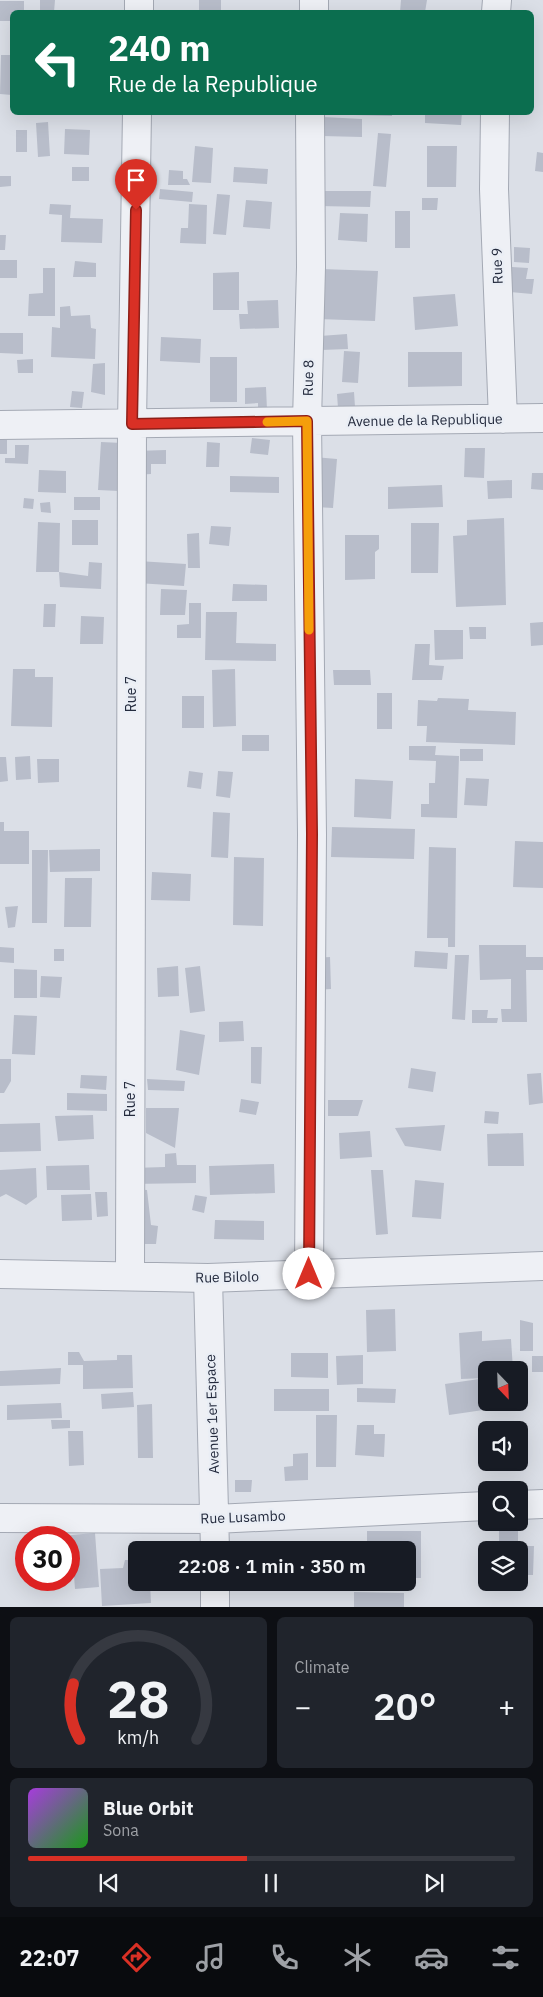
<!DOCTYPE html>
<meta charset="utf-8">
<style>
body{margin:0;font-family:"IBM Plex Sans",sans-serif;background:#20242c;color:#f1f3f6;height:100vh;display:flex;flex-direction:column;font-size:19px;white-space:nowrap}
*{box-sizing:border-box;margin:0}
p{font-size:16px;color:#9ea1a6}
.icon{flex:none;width:28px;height:28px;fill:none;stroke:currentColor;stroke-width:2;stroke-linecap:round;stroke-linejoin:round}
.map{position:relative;height:1607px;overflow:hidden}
.drawer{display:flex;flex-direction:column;gap:10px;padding:10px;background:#0d0f14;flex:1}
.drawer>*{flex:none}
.hud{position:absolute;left:10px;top:10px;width:524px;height:105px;border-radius:8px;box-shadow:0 5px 20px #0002;background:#0b6e4f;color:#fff;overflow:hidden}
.needle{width:32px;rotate:157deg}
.controls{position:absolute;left:478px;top:1361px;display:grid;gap:10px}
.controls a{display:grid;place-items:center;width:50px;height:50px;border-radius:8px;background:#171b24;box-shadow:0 5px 20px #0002;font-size:25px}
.speed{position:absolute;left:15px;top:1526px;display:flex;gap:10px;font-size:25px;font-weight:700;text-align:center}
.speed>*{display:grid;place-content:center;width:65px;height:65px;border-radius:50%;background:#171b24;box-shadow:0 5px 20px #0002;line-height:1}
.speed .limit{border:8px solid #d22;background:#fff;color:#111}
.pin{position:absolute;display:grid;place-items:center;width:42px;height:42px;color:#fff;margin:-51px -21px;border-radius:50% 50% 50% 0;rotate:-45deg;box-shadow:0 0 5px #0007}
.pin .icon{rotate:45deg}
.me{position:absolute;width:55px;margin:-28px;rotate:0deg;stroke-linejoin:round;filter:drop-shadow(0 0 4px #0008)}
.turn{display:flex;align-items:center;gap:18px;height:105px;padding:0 15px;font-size:22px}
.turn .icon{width:65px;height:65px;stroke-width:2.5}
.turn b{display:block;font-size:35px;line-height:42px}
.big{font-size:38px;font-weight:600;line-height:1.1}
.drawer .tile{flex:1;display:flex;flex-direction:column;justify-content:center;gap:8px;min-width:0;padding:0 18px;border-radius:8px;background:#20242c}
.drawer .dial{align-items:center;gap:0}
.dial svg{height:130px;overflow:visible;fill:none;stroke:#363941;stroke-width:7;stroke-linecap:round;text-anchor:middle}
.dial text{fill:#f1f3f6;stroke:none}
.song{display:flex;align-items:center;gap:15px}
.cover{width:60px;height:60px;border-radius:8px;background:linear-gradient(135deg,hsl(280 70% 55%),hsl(120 70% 35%))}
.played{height:5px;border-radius:2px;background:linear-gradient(90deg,#d93025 45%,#363941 45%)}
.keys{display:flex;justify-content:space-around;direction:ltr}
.heat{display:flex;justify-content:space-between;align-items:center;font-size:28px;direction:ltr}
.drawer .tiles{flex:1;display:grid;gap:10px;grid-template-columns:1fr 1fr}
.tile:last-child{grid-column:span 2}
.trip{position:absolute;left:128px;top:1541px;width:288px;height:50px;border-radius:8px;background:#171b24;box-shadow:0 5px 20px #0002;font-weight:600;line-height:50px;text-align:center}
.dock{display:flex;height:80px;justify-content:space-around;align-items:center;background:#090b0e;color:#9ea1a6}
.dock .icon{width:35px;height:35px}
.dock .on{color:#d93025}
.dock b{font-size:22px;color:#f1f3f6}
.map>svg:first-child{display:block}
.building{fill:#b8bdca}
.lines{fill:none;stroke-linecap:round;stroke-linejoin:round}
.minor-casing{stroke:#a4a9b4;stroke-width:30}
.minor{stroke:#eef0f5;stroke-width:28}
.route-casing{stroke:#8d1f18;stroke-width:12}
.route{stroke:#d93025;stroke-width:9}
.slow{stroke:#f59e0b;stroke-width:9}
.labels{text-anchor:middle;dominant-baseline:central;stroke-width:5;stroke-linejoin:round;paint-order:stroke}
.street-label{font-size:14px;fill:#242b3e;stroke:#eaeef5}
</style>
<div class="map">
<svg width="543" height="1607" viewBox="0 0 543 1607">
<rect width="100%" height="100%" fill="#dbdfe7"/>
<!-- building -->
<path class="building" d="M40 0H55L54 12H40Z
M199 0H221V12H199Z
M401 0H427L425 12H400Z
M0 1H24V12H12V21H0Z
M1 55H12V95L0 94Z
M353 112H392V116L353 115Z
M425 112H462L461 125 425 123Z
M323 117 362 119V137L322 136Z
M48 122 50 156 38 157 36 123Z
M65 129 90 130 89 155 64 154Z
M16 130H27V152H16Z
M378 133 391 134 386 187 373 186Z
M195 146 213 148 211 183 192 182Z
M427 146H457L456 187H427Z
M537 152 543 153V172L535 171Z
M72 167H89V181H72Z
M234 167 268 169 267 184 233 182Z
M169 170 183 171V179H187L190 185H168Z
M0 176H11V186L0 187Z
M160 189 193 192 192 202 159 199Z
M319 191H371L370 207 318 206Z
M217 194 230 195 226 235 213 234Z
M422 198H438L437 210H422Z
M246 200 272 202 270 229 243 227Z
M50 204 71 205 70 218 103 219 102 243 61 242 62 215 49 214Z
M189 204 207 205 206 244 180 243 181 228H188Z
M395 211H410V248H395Z
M340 213 368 214 367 242 338 240Z
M0 235H6L5 250H0Z
M514 247 530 248 529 263 514 262Z
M0 260H17V278H0Z
M75 261 96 263V277H73Z
M512 267 528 268 526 279H534L532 294 510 292Z
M43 268H55V316H28L29 294 43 293Z
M321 269 378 271 375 321 318 319Z
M239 272V310H213V273Z
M455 294 458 326 415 330 413 297Z
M278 300 279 328 240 329 239 314H248L247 301Z
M70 306 71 316 90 315 91 328 96 329 95 359 51 357 52 327 60 328V307Z
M0 333H23V354L0 353Z
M347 334 348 349 321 350 320 336Z
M161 337 201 339 200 363 160 361Z
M344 351 360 352 358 383 342 382Z
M408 352H462V386L408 387Z
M210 357H237V402H210Z
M33 359V373H18L17 360Z
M105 363V395L91 392 93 364Z
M266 387 267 410H258V403L245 404V388Z
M72 391 84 392 82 408 70 407Z
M354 392 355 407 338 408 337 394Z
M252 438 270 440 268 455 250 453Z
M0 439 7 440V454H0Z
M101 442 122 443 119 491 98 490Z
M207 442 220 443 219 467H206Z
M15 445H29L28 464 5 463V458H15Z
M465 448H485L484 478 464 477Z
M166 450V464H151V474L135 475V451Z
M314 457 337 459 333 508 316 507Z
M39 470 66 471V493L38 492Z
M532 473H543V490L531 489Z
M230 476 279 477V493L230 492Z
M512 480V498L488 499 487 481Z
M442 485 443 507 388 509V487Z
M74 497H100V510H74Z
M24 498 34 499 33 509 23 508Z
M50 502 51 513 41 512 40 503Z
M504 518 506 605 456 607 453 536 467 535V520Z
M72 520H98V545H72Z
M38 522 60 523 59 572H36Z
M411 523H439L438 573H411Z
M211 526 231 527 229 546 209 544Z
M199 533 200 568H188L187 534Z
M345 535H379V549L375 552V579L345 580Z
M138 561 186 564 184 586 137 583Z
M89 562 102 563 101 589 60 587 59 572 88 576Z
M233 584 267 585V601H232Z
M161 589 187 590 185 615H160Z
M189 603H201V638H177V625L189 624Z
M44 604H56L55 627H43Z
M206 612H237L236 643 276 644V661L205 660Z
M81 616 104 617 103 644H80Z
M543 622V645L531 646 530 623Z
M469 627H486V639H470Z
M434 630H463V659L435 660Z
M415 644H430L429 665 444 666 442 680H412Z
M13 669H35V677H53L52 727 11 726Z
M235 669 236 726 213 727 212 670Z
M333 670H370L371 685H334Z
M377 693H392V729H377Z
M182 696H204V728H182Z
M438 698 469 699 468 710 516 712 515 745 426 742 427 726H417L418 700 437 701Z
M242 735H269V751H242Z
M409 746H436L435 755 459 756 457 818 421 817V804H429V783H435L436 761 409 760Z
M460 749H483V761H460Z
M30 756 31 779 16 780 15 757Z
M0 757H6L8 781 0 782Z
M37 759H59V782L38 783Z
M189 771 203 773 201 789 187 787Z
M218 771 233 772 230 798 216 796Z
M466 778 489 779 487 806 464 805Z
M355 779 393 781 391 819 354 817Z
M213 812 230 813 228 858 211 857Z
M0 822H4V831H29V864H0Z
M332 827 415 829 414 859 331 857Z
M515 841 543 842V888L513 887Z
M429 847 456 848 455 947H448V938H427Z
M100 849V871L50 872 49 850Z
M32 850H48L47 923H32Z
M234 857 264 858 263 926 233 925Z
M152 872 191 874 190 901 151 900Z
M65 878H92L91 927H64Z
M18 906 15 927 8 928 5 907Z
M479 945H526V957H543V970H526L527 1022H502L501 1009H511V979L480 980Z
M0 947 14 948V963L0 962Z
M54 949H64V961H54Z
M415 951 448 953 447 969 414 967Z
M455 955H469L465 1020 452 1019Z
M330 957 331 989 315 990 314 958Z
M178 966 179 996 158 997 157 968Z
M200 966 205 1011 190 1013 185 968Z
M14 969 37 970V998H14Z
M41 976 62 977 60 998 40 997Z
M472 1010H488L487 1018H498L497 1023H472Z
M14 1015 37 1016 35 1055 12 1054Z
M243 1021 244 1041 219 1042V1022Z
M180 1030 205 1035 199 1075 176 1070Z
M251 1047H262L261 1084 251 1083Z
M0 1059H11V1081L4 1093H0Z
M411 1068 436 1072 433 1092 408 1088Z
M541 1073 543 1103 529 1105 527 1074Z
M81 1075 107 1076 106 1090 80 1088Z
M147 1079 185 1081 184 1091 148 1090Z
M67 1093 107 1094V1111L67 1110Z
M241 1099 259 1102 256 1115 239 1112Z
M328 1100H363L358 1116H328Z
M146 1108H179L175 1148 146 1133Z
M485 1111 499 1112 498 1124 484 1123Z
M93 1115 94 1139 58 1141 55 1116Z
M40 1123 41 1151 0 1152V1124Z
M445 1125 441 1151 405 1146 395 1128Z
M370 1131 372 1157 340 1159 339 1133Z
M523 1133 524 1166H488L487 1134Z
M176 1153 177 1165H196V1183L132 1184V1168L165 1167V1154Z
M274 1164 275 1193 210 1195 209 1166Z
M89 1165 90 1190H47L46 1166Z
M36 1168 37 1197 26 1205 6 1194 0 1197V1170Z
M371 1170H383L388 1234 376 1235Z
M415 1180 444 1183 441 1219 412 1217Z
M135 1189 147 1190 151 1225 158 1226 156 1244H135Z
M95 1192H107L108 1216 97 1217Z
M91 1194 92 1220 62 1221 61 1195Z
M195 1195 207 1197 204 1213 192 1210Z
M215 1220 264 1221V1240L214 1239Z
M395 1309 396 1351 367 1352 366 1310Z
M520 1320 533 1323V1351H520Z
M482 1331V1341L511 1339 513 1370H486V1378L461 1379 459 1333Z
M68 1352H79L84 1361 117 1360V1355H132L133 1388 83 1389V1365H68Z
M291 1353H328V1378L291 1377Z
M363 1355V1384L337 1385 336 1356Z
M532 1356H543V1372H532Z
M61 1368 60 1384 0 1386V1371Z
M486 1378V1402H497V1408L449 1415 445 1384Z
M357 1388 396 1389 395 1403 357 1402Z
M274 1389H329V1411H274Z
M133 1392 134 1407 102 1409 101 1394Z
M61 1403 62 1418 7 1420V1405Z
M152 1404 153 1458H138L137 1405Z
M316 1415H337L336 1467H316Z
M51 1420H70V1428L52 1429Z
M357 1425H374V1434H385L384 1457 355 1455Z
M68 1431H83L84 1465 69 1466Z
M308 1453V1480L285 1481 284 1467 293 1466V1454Z
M235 1480H252L251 1492H235Z
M499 1522H518V1546H534L533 1575H519V1550H499Z
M367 1531H421V1578H406V1550H367Z
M95 1533 99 1587 75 1589 71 1535Z
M64 1534V1538H38V1535Z
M268 1542 327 1544 326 1550H268Z
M125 1560H136V1582H150L151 1603 102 1606 100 1569 123 1568Z
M354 1592 404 1593V1607H354Z"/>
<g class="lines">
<defs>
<path id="minor" d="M139 12V0
M314 12V0
M496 12 497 0
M495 112 494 189 503 419
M0 425 543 418
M0 1274 208 1278 543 1266
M309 1274 312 834 307 421 311 267 310 112
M130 1276 132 424 137 112
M208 1278 215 1550
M519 1505 543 1504
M0 1518 215 1519 486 1506
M215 1582V1607"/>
</defs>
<!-- minor casing -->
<use href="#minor" class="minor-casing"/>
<!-- minor -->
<use href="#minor" class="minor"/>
</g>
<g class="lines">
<defs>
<path id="route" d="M136 210 132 424 307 421 312 834 309 1274"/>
</defs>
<!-- route casing -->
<use href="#route" class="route-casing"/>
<!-- route -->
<use href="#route" class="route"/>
<!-- slow -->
<path class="slow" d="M267 422 307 421 309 630"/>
</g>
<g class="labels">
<!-- street labels -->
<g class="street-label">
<text transform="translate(497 266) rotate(-92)">Rue 9</text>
<text transform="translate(308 378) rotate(-89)">Rue 8</text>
<text transform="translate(425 420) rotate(-1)">Avenue de la Republique</text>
<text transform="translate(131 694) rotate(-90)">Rue 7</text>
<text transform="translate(130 1099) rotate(-90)">Rue 7</text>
<text transform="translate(227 1277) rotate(-1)">Rue Bilolo</text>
<text transform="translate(212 1414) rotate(-92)">Avenue 1er Espace</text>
<text transform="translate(243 1517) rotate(-2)">Rue Lusambo</text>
</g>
</g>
</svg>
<div class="controls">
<a><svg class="needle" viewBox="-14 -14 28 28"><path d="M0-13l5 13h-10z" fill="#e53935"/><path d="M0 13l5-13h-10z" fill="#9ea1a6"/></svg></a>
<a><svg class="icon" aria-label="sound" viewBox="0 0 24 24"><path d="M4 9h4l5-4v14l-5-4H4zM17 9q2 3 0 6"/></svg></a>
<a><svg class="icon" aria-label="search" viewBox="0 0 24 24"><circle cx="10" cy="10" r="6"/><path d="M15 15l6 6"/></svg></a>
<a><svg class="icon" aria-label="layers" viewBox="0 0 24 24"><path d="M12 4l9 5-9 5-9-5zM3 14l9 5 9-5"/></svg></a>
</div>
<div class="speed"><div class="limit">30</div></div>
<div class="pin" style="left:136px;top:210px;background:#d93025"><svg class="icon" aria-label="arrive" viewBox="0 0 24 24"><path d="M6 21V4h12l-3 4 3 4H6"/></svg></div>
<svg class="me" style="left:309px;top:1274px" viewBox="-20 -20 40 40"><circle r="19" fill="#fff"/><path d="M0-13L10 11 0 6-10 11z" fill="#d93025"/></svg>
<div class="trip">22:08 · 1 min · 350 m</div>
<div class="hud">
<div class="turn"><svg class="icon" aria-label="left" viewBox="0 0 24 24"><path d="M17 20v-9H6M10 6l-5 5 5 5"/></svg><div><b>240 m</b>Rue de la Republique</div></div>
</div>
</div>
<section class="drawer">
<div class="tiles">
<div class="tile dial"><svg viewBox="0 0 100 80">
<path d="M14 69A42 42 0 1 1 86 69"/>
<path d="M14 69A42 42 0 0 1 10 35" stroke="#d93025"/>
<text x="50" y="56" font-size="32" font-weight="700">28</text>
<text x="50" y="72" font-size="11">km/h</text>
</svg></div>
<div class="tile"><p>Climate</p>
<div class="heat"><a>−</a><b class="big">20°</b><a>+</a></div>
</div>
<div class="tile">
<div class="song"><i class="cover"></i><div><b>Blue Orbit</b><p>Sona</p></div></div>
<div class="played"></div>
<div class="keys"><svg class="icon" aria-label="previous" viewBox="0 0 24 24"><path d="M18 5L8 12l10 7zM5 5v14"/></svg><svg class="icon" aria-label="pause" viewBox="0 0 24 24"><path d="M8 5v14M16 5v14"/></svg><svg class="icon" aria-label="next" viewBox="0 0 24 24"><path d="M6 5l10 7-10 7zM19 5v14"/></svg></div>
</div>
</div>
</section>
<nav class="dock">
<b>22:07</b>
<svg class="icon on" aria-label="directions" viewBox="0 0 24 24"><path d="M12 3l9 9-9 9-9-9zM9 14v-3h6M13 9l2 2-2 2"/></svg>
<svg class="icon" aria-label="music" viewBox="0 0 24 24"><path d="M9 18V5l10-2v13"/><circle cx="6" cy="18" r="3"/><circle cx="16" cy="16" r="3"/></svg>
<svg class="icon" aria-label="phone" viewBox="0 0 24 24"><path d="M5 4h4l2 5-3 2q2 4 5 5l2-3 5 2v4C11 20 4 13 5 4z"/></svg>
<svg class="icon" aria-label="climate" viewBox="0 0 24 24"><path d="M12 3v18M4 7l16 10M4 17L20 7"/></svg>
<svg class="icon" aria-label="car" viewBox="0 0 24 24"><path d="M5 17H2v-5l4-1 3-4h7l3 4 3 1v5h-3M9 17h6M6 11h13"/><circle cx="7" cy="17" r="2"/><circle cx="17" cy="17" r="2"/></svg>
<svg class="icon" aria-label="filters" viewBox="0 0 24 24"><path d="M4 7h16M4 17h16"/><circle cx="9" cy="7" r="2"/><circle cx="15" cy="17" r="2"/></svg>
</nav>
